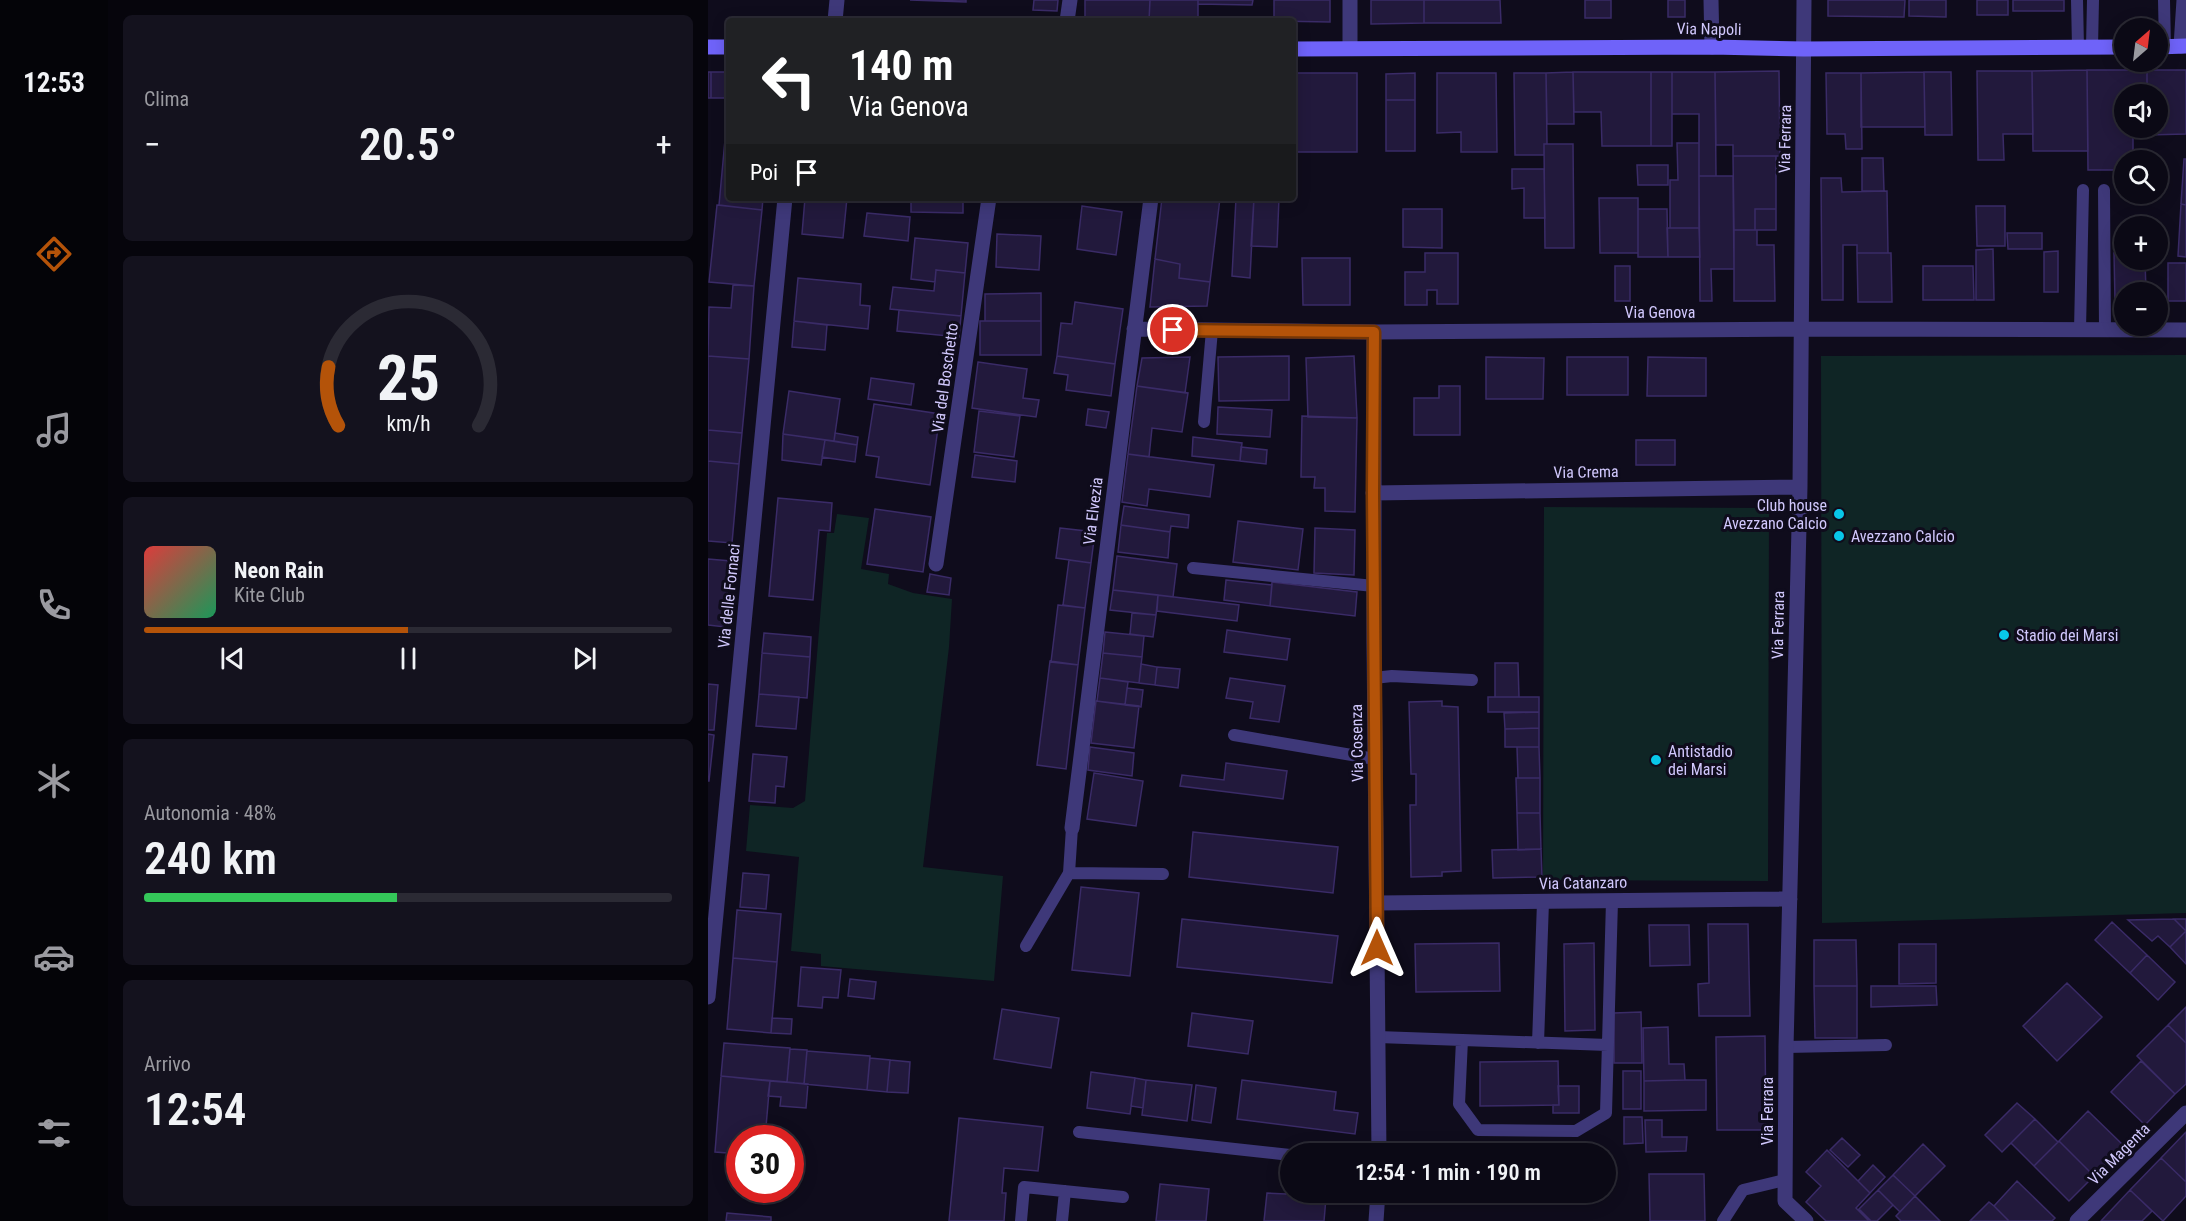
<!DOCTYPE html>
<html lang="it">
<meta charset="utf-8">
<style>
body{margin:0;font-family:"Roboto Condensed",sans-serif;background:#14121e;color:#f1f3f6;height:100vh;display:flex;flex-direction:column;font-size:22px;white-space:nowrap}
*{box-sizing:border-box;margin:0}
p{font-size:20px;color:#9a9aa0}
.icon{flex:none;width:33px;height:33px;fill:none;stroke:currentColor;stroke-width:2;stroke-linecap:round;stroke-linejoin:round}
.map{position:relative;flex:1;overflow:hidden}
.details{display:flex;flex-direction:column;gap:15px;padding:15px;background:#06050c;width:600px}
.details>*{flex:none}
.top-card{position:absolute;left:18px;top:18px;width:570px;height:183px;border-radius:6px;box-shadow:0 3px 15px #0003,0 0 0 2px #2b2a34;background:#202124;color:#fff;overflow:hidden}
.needle{width:39px;rotate:28deg}
.controls{position:absolute;left:1406px;top:18px;display:grid;gap:12px}
.controls a{display:grid;place-items:center;width:54px;height:54px;border-radius:50%;background:#0b0915;box-shadow:0 3px 15px #0003,0 0 0 2px #2b2a34;font-size:30px}
.speed{position:absolute;left:18px;top:1125px;display:flex;gap:12px;font-size:30px;font-weight:700;text-align:center}
.speed>*{display:grid;place-content:center;width:78px;height:78px;border-radius:50%;background:#0b0915;box-shadow:0 3px 15px #0003,0 0 0 2px #2b2a34;line-height:1}
.speed .limit{border:9px solid #d22;background:#fff;color:#111}
.pin{position:absolute;display:grid;place-items:center;width:51px;height:51px;color:#fff;margin:-26px;border:3px solid #fff;border-radius:50%;box-shadow:0 2px 6px #0007}
.me{position:absolute;width:66px;margin:-33px;rotate:0deg;stroke-linejoin:round;filter:drop-shadow(0 0 4px #0008)}
.turn{display:flex;align-items:center;gap:21px;height:126px;padding:0 24px;font-size:27px}
.turn .icon{width:78px;height:78px;stroke-width:2.5}
.turn b{display:block;font-size:42px;line-height:51px}
.then{display:flex;align-items:center;height:57px;padding:0 24px;background:#0003;gap:12px;font-size:22px}
.big{font-size:45px;font-weight:600;line-height:1.1}
.details .tile{flex:1;display:flex;flex-direction:column;justify-content:center;gap:9px;min-width:0;padding:0 21px;border-radius:9px;background:#14121e}
.details .dial{align-items:center;gap:0}
.dial svg{height:156px;overflow:visible;fill:none;stroke:#2b2a34;stroke-width:7;stroke-linecap:round;text-anchor:middle}
.dial text{fill:#f1f3f6;stroke:none}
.song{display:flex;align-items:center;gap:18px}
.cover{width:72px;height:72px;border-radius:9px;background:linear-gradient(135deg,hsl(0 70% 55%),hsl(150 70% 35%))}
.played{height:6px;border-radius:3px;background:linear-gradient(90deg,#b45309 50%,#2b2a34 50%)}
.keys{display:flex;justify-content:space-around;direction:ltr}
.heat{display:flex;justify-content:space-between;align-items:center;font-size:33px;direction:ltr}
.charge{height:9px;border-radius:4px;background:linear-gradient(90deg,#34c759 48%,#2b2a34 0)}
.trip{position:absolute;left:572px;top:1143px;width:336px;height:60px;border-radius:30px;background:#0b0915;box-shadow:0 3px 15px #0003,0 0 0 2px #2b2a34;font-weight:600;line-height:60px;text-align:center}
main{display:flex;flex:1;min-height:0}
.menu{display:flex;flex-direction:column;width:108px;justify-content:space-around;align-items:center;background:#040408;color:#9a9aa0}
.menu .icon{width:42px;height:42px}
.menu .on{color:#b45309}
.menu b{font-size:27px;color:#f1f3f6}
.map>svg:first-child{display:block}
.grass{fill:#0f2525}
.building{fill:#22193c;stroke:#3a2b67;stroke-width:1.5}
.lines{fill:none;stroke-linecap:round;stroke-linejoin:round}
.lane{stroke:#3e3879;stroke-width:12}
.street{stroke:#3e3879;stroke-width:15}
.secondary{stroke:#6f63f9;stroke-width:15}
.route-casing{stroke:#753606;stroke-width:15}
.route{stroke:#b45309;stroke-width:10}
.poi-dot{fill:#08c7e9;stroke:#0f0c1c;stroke-width:2}
.labels{text-anchor:middle;dominant-baseline:central;stroke-width:6;stroke-linejoin:round;paint-order:stroke}
.street-label{font-size:16px;fill:#d1c8fd;stroke:#0f0c1c}
.poi-label{font-size:16px;fill:#d1c8fd;stroke:#0f0c1c;text-anchor:start}
</style>
<main>
<nav class="menu">
<b>12:53</b>
<svg class="icon on" aria-label="directions" viewBox="0 0 24 24"><path d="M12 3l9 9-9 9-9-9zM9 14v-3h6M13 9l2 2-2 2"/></svg>
<svg class="icon" aria-label="music" viewBox="0 0 24 24"><path d="M9 18V5l10-2v13"/><circle cx="6" cy="18" r="3"/><circle cx="16" cy="16" r="3"/></svg>
<svg class="icon" aria-label="phone" viewBox="0 0 24 24"><path d="M5 4h4l2 5-3 2q2 4 5 5l2-3 5 2v4C11 20 4 13 5 4z"/></svg>
<svg class="icon" aria-label="climate" viewBox="0 0 24 24"><path d="M12 3v18M4 7l16 10M4 17L20 7"/></svg>
<svg class="icon" aria-label="car" viewBox="0 0 24 24"><path d="M5 17H2v-5l4-1 3-4h7l3 4 3 1v5h-3M9 17h6M6 11h13"/><circle cx="7" cy="17" r="2"/><circle cx="17" cy="17" r="2"/></svg>
<svg class="icon" aria-label="filters" viewBox="0 0 24 24"><path d="M4 7h16M4 17h16"/><circle cx="9" cy="7" r="2"/><circle cx="15" cy="17" r="2"/></svg>
</nav>
<section class="details">
<div class="tile"><p>Clima</p>
<div class="heat"><a>−</a><b class="big">20.5°</b><a>+</a></div>
</div>
<div class="tile dial"><svg viewBox="0 0 100 80">
<path d="M14 69A42 42 0 1 1 86 69"/>
<path d="M14 69A42 42 0 0 1 9 39" stroke="#b45309"/>
<text x="50" y="56" font-size="32" font-weight="700">25</text>
<text x="50" y="72" font-size="11">km/h</text>
</svg></div>
<div class="tile">
<div class="song"><i class="cover"></i><div><b>Neon Rain</b><p>Kite Club</p></div></div>
<div class="played"></div>
<div class="keys"><svg class="icon" aria-label="previous" viewBox="0 0 24 24"><path d="M18 5L8 12l10 7zM5 5v14"/></svg><svg class="icon" aria-label="pause" viewBox="0 0 24 24"><path d="M8 5v14M16 5v14"/></svg><svg class="icon" aria-label="next" viewBox="0 0 24 24"><path d="M6 5l10 7-10 7zM19 5v14"/></svg></div>
</div>
<div class="tile"><p>Autonomia · 48%</p><b class="big">240 km</b><div class="charge"></div></div>
<div class="tile"><p>Arrivo</p><b class="big">12:54</b></div>
</section>
<div class="map">
<svg width="1478" height="1221" viewBox="0 0 1478 1221">
<rect width="100%" height="100%" fill="#0f0c1c"/>
<!-- grass -->
<path class="grass" d="M1478 355V913L1114 923 1113 356Z
M836 507 1061 508 1060 881 835 880Z
M129 514 161 518 153 569 181 574 180 584 205 593 244 599 241 647 215 867 295 876 286 981 113 966V954L83 951 91 857 38 851 42 805 85 808 97 801 119 533H126Z"/>
<!-- building -->
<path class="building" d="M202 0H258V2Z
M326 0H350L349 11 325 10Z
M377 0H442L441 21H377Z
M442 0H490V21H441Z
M490 0H545L544 5 490 4Z
M566 0H622V22L566 21Z
M663 0H716V23L663 24Z
M716 0H792L793 23H716Z
M877 0H903V18H877Z
M960 0H977V17H960Z
M1120 0H1197L1196 17 1120 16Z
M1201 0H1238V17L1201 16Z
M1269 0H1300V15H1269Z
M1305 0H1356V11H1305Z
M1379 70H1439V94H1416V128H1425V160H1416V170H1380Z
M1379 70 1380 151H1325L1324 71Z
M1439 70H1478V134L1439 135V128H1449V94H1439Z
M1071 71 1072 156H1025V145H1008L1007 72Z
M1269 71H1324L1325 134H1295L1296 160H1270Z
M0 72H3V98H0Z
M3 72H21V98H3Z
M865 72H943V146H894L893 112H866Z
M865 72 866 124H839L838 73Z
M943 72H964V146H943Z
M964 72H1007L1008 176H991V114H964Z
M1216 72H1243L1244 135H1217Z
M1216 72 1217 127H1153V73Z
M585 73H649V152H585Z
M707 73V100H678V74Z
M729 73H788L789 152H753V132L729 133Z
M806 73H838L839 144H836V155H807Z
M1118 73H1153L1154 149H1138L1137 134H1119Z
M678 100H707V151H678Z
M17 140 21 141V198H55L54 210 11 205Z
M969 143H991V228H962V180H970Z
M836 144H865L866 248H837Z
M1025 156H1068V209H1047V230H1026Z
M1154 158H1175L1176 191H1154Z
M1476 159H1478V205L1473 204Z
M929 165H960V185H930Z
M804 169H836L837 218H816V188L804 189Z
M991 176H1025L1026 269H1003L1004 301H992Z
M1113 178H1133L1134 192 1179 191 1180 253H1149V245H1135V300H1114Z
M97 198H139L135 238 94 234Z
M203 198H255V213L203 212Z
M295 198H352V202Z
M454 198H512L502 282 471 278 472 264 447 259Z
M528 198H546L542 278 524 276Z
M546 198H571L569 247 543 246Z
M891 198H930V253H892Z
M1473 204 1478 205V257L1470 256Z
M9 205 54 210 46 286 1 282Z
M374 206 414 212 408 255 369 249Z
M1268 206H1297V246H1269Z
M695 209H734V248L695 247Z
M930 209H959L960 257H930Z
M1047 209H1068V230H1047Z
M159 213 202 217 200 241 156 236Z
M959 228H991L992 257H960Z
M1026 230H1049V245H1066L1067 301H1026Z
M1299 233H1334V249H1300Z
M289 234 333 236 331 270 288 267Z
M207 238 260 243 257 273 228 270 227 282 203 279Z
M1285 249 1286 300H1268V250Z
M1350 251V292H1336V252Z
M717 253H750V304H729V290H719V305H697V272H717Z
M1149 253H1183L1184 302H1150Z
M1406 253H1416V260H1437L1438 292H1416V301H1407Z
M594 258H642V305H595Z
M447 259 472 264 471 278 502 282 499 306 442 307Z
M1460 263H1478V301H1460Z
M907 266H922V301H907Z
M1215 266H1265L1266 300H1215Z
M228 270 257 273 253 316 182 309 185 287 226 291Z
M90 278 153 284 152 305 162 306 160 329 86 321Z
M25 285 46 286 41 359 0 356 1 307 23 308Z
M333 293V321H277V294Z
M367 302 415 309 407 364 349 356 353 323 364 324Z
M191 310 253 316 251 337 189 331Z
M86 321 119 325 117 350 84 347Z
M272 321H333V355H272Z
M0 356 41 359 34 433 0 430Z
M349 356 407 364 403 396 358 390 360 375 346 373Z
M581 356V400L511 401 510 357Z
M646 356 649 418 600 417 598 358Z
M482 357 477 393 429 386 434 358Z
M778 357 836 358 835 399H778Z
M859 357H920V395H859Z
M940 357 998 358V396H939Z
M270 362 319 369 315 398 331 400 328 417 264 408Z
M163 378 206 384 203 405 160 399Z
M429 386 480 393 474 432 444 428 441 457 420 454Z
M731 386H752V435H706V398H731Z
M81 391 132 399 126 441 75 434Z
M166 404 232 414 222 485 168 477 171 457 158 455Z
M510 407 564 410 562 437 509 434Z
M380 409 401 412 398 428 378 425Z
M271 411 312 416 306 457 266 452Z
M594 416 649 418 647 512 617 511V488H606L607 477H593Z
M0 430 34 433 31 464 0 461Z
M127 433 150 437 149 445 126 441Z
M75 434 117 440 113 465 74 460Z
M485 437 534 443 532 461 484 456Z
M117 440 149 445 147 462 114 457Z
M928 440H967V465H928Z
M533 447 559 450 558 464 532 461Z
M420 454 506 465 502 497 441 489 439 506 414 502Z
M267 455 309 461 307 482 264 477Z
M0 461 31 464 24 543 0 541Z
M70 498 124 503 122 531 111 530 105 600 61 596Z
M416 506 481 515 480 528 463 526 462 532 413 525Z
M167 509 223 517 215 572 159 564Z
M530 521 595 529 590 570 525 562Z
M413 525 462 532 460 558 410 552Z
M352 528 387 532 383 563 348 558Z
M607 528 647 530 646 575 606 573Z
M409 556 469 564 465 597 405 590Z
M0 559 23 561 17 627 0 625Z
M361 560 383 563 377 608 355 605Z
M222 574 243 578 241 595 219 592Z
M518 580 564 585 562 606 516 600Z
M564 582 649 592 647 616 562 606Z
M405 590 450 595 448 615 402 610Z
M450 595 531 605 529 621 449 611Z
M350 605 377 608 370 665 343 662Z
M424 613 448 615 445 637 422 634Z
M519 630 582 639 579 660 516 652Z
M397 632 436 636 434 657 395 653Z
M56 633 103 637 102 657 54 653Z
M54 653 102 657 99 698 51 694Z
M395 653 434 657 431 683 392 678Z
M342 661 370 665 358 769 329 765Z
M787 663H810L811 697H787Z
M433 664 449 667 447 685 431 683Z
M449 667 472 669 470 688 447 685Z
M392 678 420 682 417 705 389 701Z
M522 678 577 686 571 722 542 718 545 702 518 698Z
M0 684 10 685 6 730H0Z
M419 688 435 690 433 707 417 705Z
M51 694 91 697 88 729 48 726Z
M780 697H831V712H780Z
M388 701 431 706 426 748 383 743Z
M734 701V706L750 707 753 871 734 872V876L703 877 702 805H708V774H703L701 702Z
M831 712V728L797 729 796 713Z
M831 728V747H797V729Z
M0 734 6 735 1 781H0Z
M382 747 426 753 424 776 380 770Z
M809 747H831L832 778H810Z
M45 754 79 757 76 787 68 786 67 803 41 801Z
M518 763 579 771 575 799 472 786 474 775 516 780Z
M386 773 435 781 428 826 379 819Z
M808 778H832V813H809Z
M809 813H832L833 849 810 850Z
M485 832 630 847 625 893 481 877Z
M833 849 834 877 785 878 784 850Z
M35 873 61 875 58 909 32 907Z
M373 887 431 893 422 976 364 970Z
M29 910 73 914 69 962 25 958Z
M474 919 630 936 624 983 469 967Z
M1466 919 1478 931 1462 947 1450 936 1444 941 1420 920Z
M1466 919H1478V931Z
M1404 922 1439 955 1422 973 1387 940Z
M1000 924H1040L1042 1016H991L990 984 1001 983Z
M941 925H981L982 965 942 966Z
M1478 931V964L1462 947Z
M1106 940H1148L1149 986H1106Z
M791 943 792 991 708 992 707 944Z
M886 943 887 1030 857 1031 856 944Z
M1191 944H1228V983L1191 984Z
M1439 955 1467 982 1450 1000 1422 973Z
M25 958 69 962 63 1033 19 1029Z
M93 967 133 970 130 998 115 997 114 1008 90 1006Z
M142 979 168 982 166 999 140 996Z
M1359 983 1394 1017 1349 1061 1315 1026Z
M1106 986H1149V1038H1107Z
M1163 986H1228L1229 1005 1163 1007Z
M1478 1007V1043L1460 1025Z
M294 1009 351 1018 343 1068 286 1059Z
M933 1012 934 1063H906V1013Z
M484 1013 545 1021 540 1054 480 1046Z
M64 1018 84 1019 83 1034 63 1033Z
M1460 1025 1478 1043V1084L1467 1094 1429 1056Z
M960 1027 961 1064H976L977 1080 936 1081 935 1028Z
M1057 1036 1058 1130H1009L1008 1037Z
M16 1043 82 1048 79 1082 13 1076Z
M82 1049 99 1050 96 1084 79 1082Z
M99 1051 162 1056 159 1090 96 1084Z
M162 1058 182 1060 179 1092 159 1090Z
M182 1060 202 1062 200 1093 179 1092Z
M850 1061 851 1105 772 1106V1062Z
M1433 1061 1467 1094 1437 1125 1403 1092Z
M915 1071H933V1109H915Z
M383 1072 427 1078 422 1114 379 1108Z
M13 1076 62 1081 57 1138H32V1154L7 1152Z
M427 1078 438 1080 435 1108 423 1106Z
M438 1080 484 1085 479 1121 434 1115Z
M534 1080 628 1092 626 1110 650 1113 647 1134 529 1119Z
M977 1080H998V1110L936 1111V1081Z
M62 1081 100 1084 98 1108 72 1106 73 1097 60 1096Z
M488 1085 508 1088 503 1123 484 1120Z
M850 1086H871V1113H845V1105H851Z
M1309 1103 1327 1119 1294 1152 1277 1135Z
M1380 1111 1416 1146 1386 1176 1351 1141Z
M916 1117H934L935 1143 916 1144Z
M251 1118 335 1127 330 1171 296 1168 294 1193H298L296 1221H241Z
M1327 1119 1350 1142 1326 1166 1303 1143Z
M937 1120H954V1137H979L978 1151 938 1152Z
M1478 1132V1182L1453 1158Z
M1134 1138 1152 1155 1140 1167 1122 1150Z
M1351 1141 1386 1176 1361 1201 1326 1166Z
M1215 1144 1237 1166 1207 1196 1185 1175Z
M1119 1150 1162 1193 1148 1208 1161 1221H1118L1098 1202 1113 1186 1098 1172Z
M1453 1158 1478 1182V1196L1455 1221 1422 1190Z
M1165 1165 1177 1177 1162 1193 1150 1181Z
M941 1174H996L997 1221H942Z
M1185 1175 1207 1196 1192 1212 1170 1190Z
M1309 1181 1347 1218 1344 1221H1301L1286 1206Z
M452 1184 501 1189 498 1221H448Z
M1170 1190 1185 1205 1169 1221H1163L1151 1209Z
M1422 1190 1444 1211 1434 1221H1393Z
M578 1192 607 1195V1197L618 1198 616 1221H556L559 1193 578 1194Z
M1207 1196 1232 1221H1193L1188 1216Z
M1281 1202 1286 1206 1301 1221H1262Z
M19 1213 63 1217V1221H18Z"/>
<g class="lines">
<!-- lane -->
<path class="lane" d="M1369 0 1370 47
M1456 0 1457 47
M1384 47 1385 0
M1396 190 1397 330
M1372 330 1375 190
M496 422 504 330
M485 568 666 586
M666 678 684 676 764 680
M526 735 667 759
M361 873 455 874
M318 946 361 873 364 828
M670 1037 900 1045
M754 1040 751 1104 770 1130 868 1131 898 1113 904 901
M830 1043 835 902
M1078 1047 1178 1045
M371 1132 582 1155
M313 1221 316 1187 415 1197
M354 1221 357 1191
M1015 1221 1035 1190 1077 1180"/>
<!-- street -->
<path class="street" d="M642 0V48
M1003 0 1004 47
M1096 0 1092 487 1078 1047 1077 1201 1098 1221
M127 21 129 0
M359 21 362 0
M1473 46 1476 0
M426 329 666 332 1092 329 1478 330
M666 332V642L671 1154
M665 493 1092 487
M228 564 281 198
M364 828 443 198
M669 903 1082 899
M0 997 77 198
M668 1221 670 1192
M1369 1221 1478 1113"/>
<!-- secondary -->
<path class="secondary" d="M0 47H21
M1449 47 1478 46
M585 49 1004 47 1096 49 1416 47"/>
</g>
<g class="lines">
<defs>
<path id="route" d="M465 330 666 332 665 493 669 948"/>
</defs>
<!-- route casing -->
<use href="#route" class="route-casing"/>
<!-- route -->
<use href="#route" class="route"/>
</g>
<!-- markers -->
<g class="poi-dot">
<circle cx="1131" cy="514" r="6"/>
<circle cx="1131" cy="536" r="6"/>
<circle cx="1296" cy="635" r="6"/>
<circle cx="948" cy="760" r="6"/>
</g>
<g class="labels">
<!-- street labels -->
<g class="street-label">
<text transform="translate(1001 29) rotate(1)">Via Napoli</text>
<text transform="translate(1077 139) rotate(-89)">Via Ferrara</text>
<text x="952" y="312">Via Genova</text>
<text transform="translate(237 378) rotate(-82)">Via del Boschetto</text>
<text transform="translate(878 472) rotate(-1)">Via Crema</text>
<text transform="translate(385 511) rotate(-83)">Via Elvezia</text>
<text transform="translate(21 596) rotate(-84)">Via delle Fornaci</text>
<text transform="translate(1070 625) rotate(-89)">Via Ferrara</text>
<text transform="translate(649 743) rotate(-91)">Via Cosenza</text>
<text transform="translate(875 883) rotate(-1)">Via Catanzaro</text>
<text transform="translate(1059 1111) rotate(-90)">Via Ferrara</text>
<text transform="translate(1411 1154) rotate(-45)">Via Magenta</text>
</g>
<!-- poi labels -->
<g class="poi-label">
<text x="1119" y="505" text-anchor="end">Club house<tspan x="1119" dy="18">Avezzano Calcio</tspan></text>
<text x="1143" y="536">Avezzano Calcio</text>
<text x="1308" y="635">Stadio dei Marsi</text>
<text x="960" y="751">Antistadio<tspan x="960" dy="18">dei Marsi</tspan></text>
</g>
</g>
</svg>
<div class="controls">
<a><svg class="needle" viewBox="-14 -14 28 28"><path d="M0-13l5 13h-10z" fill="#e53935"/><path d="M0 13l5-13h-10z" fill="#9a9aa0"/></svg></a>
<a><svg class="icon" aria-label="sound" viewBox="0 0 24 24"><path d="M4 9h4l5-4v14l-5-4H4zM17 9q2 3 0 6"/></svg></a>
<a><svg class="icon" aria-label="search" viewBox="0 0 24 24"><circle cx="10" cy="10" r="6"/><path d="M15 15l6 6"/></svg></a>
<a>+</a>
<a>−</a>
</div>
<div class="speed"><div class="limit">30</div></div>
<div class="pin" style="left:465px;top:330px;background:#d93025"><svg class="icon" aria-label="arrive" viewBox="0 0 24 24"><path d="M6 21V4h12l-3 4 3 4H6"/></svg></div>
<svg class="me" style="left:669px;top:948px" viewBox="-20 -20 40 40"><path d="M0-17L14 15 0 8-14 15z" fill="#b45309" stroke="#fff" stroke-width="4"/></svg>
<div class="trip">12:54 · 1 min · 190 m</div>
<div class="top-card">
<div class="turn"><svg class="icon" aria-label="left" viewBox="0 0 24 24"><path d="M17 20v-9H6M10 6l-5 5 5 5"/></svg><div><b>140 m</b>Via Genova</div></div>
<div class="then">Poi<svg class="icon" aria-label="arrive" viewBox="0 0 24 24"><path d="M6 21V4h12l-3 4 3 4H6"/></svg></div>
</div>
</div>
</main>
